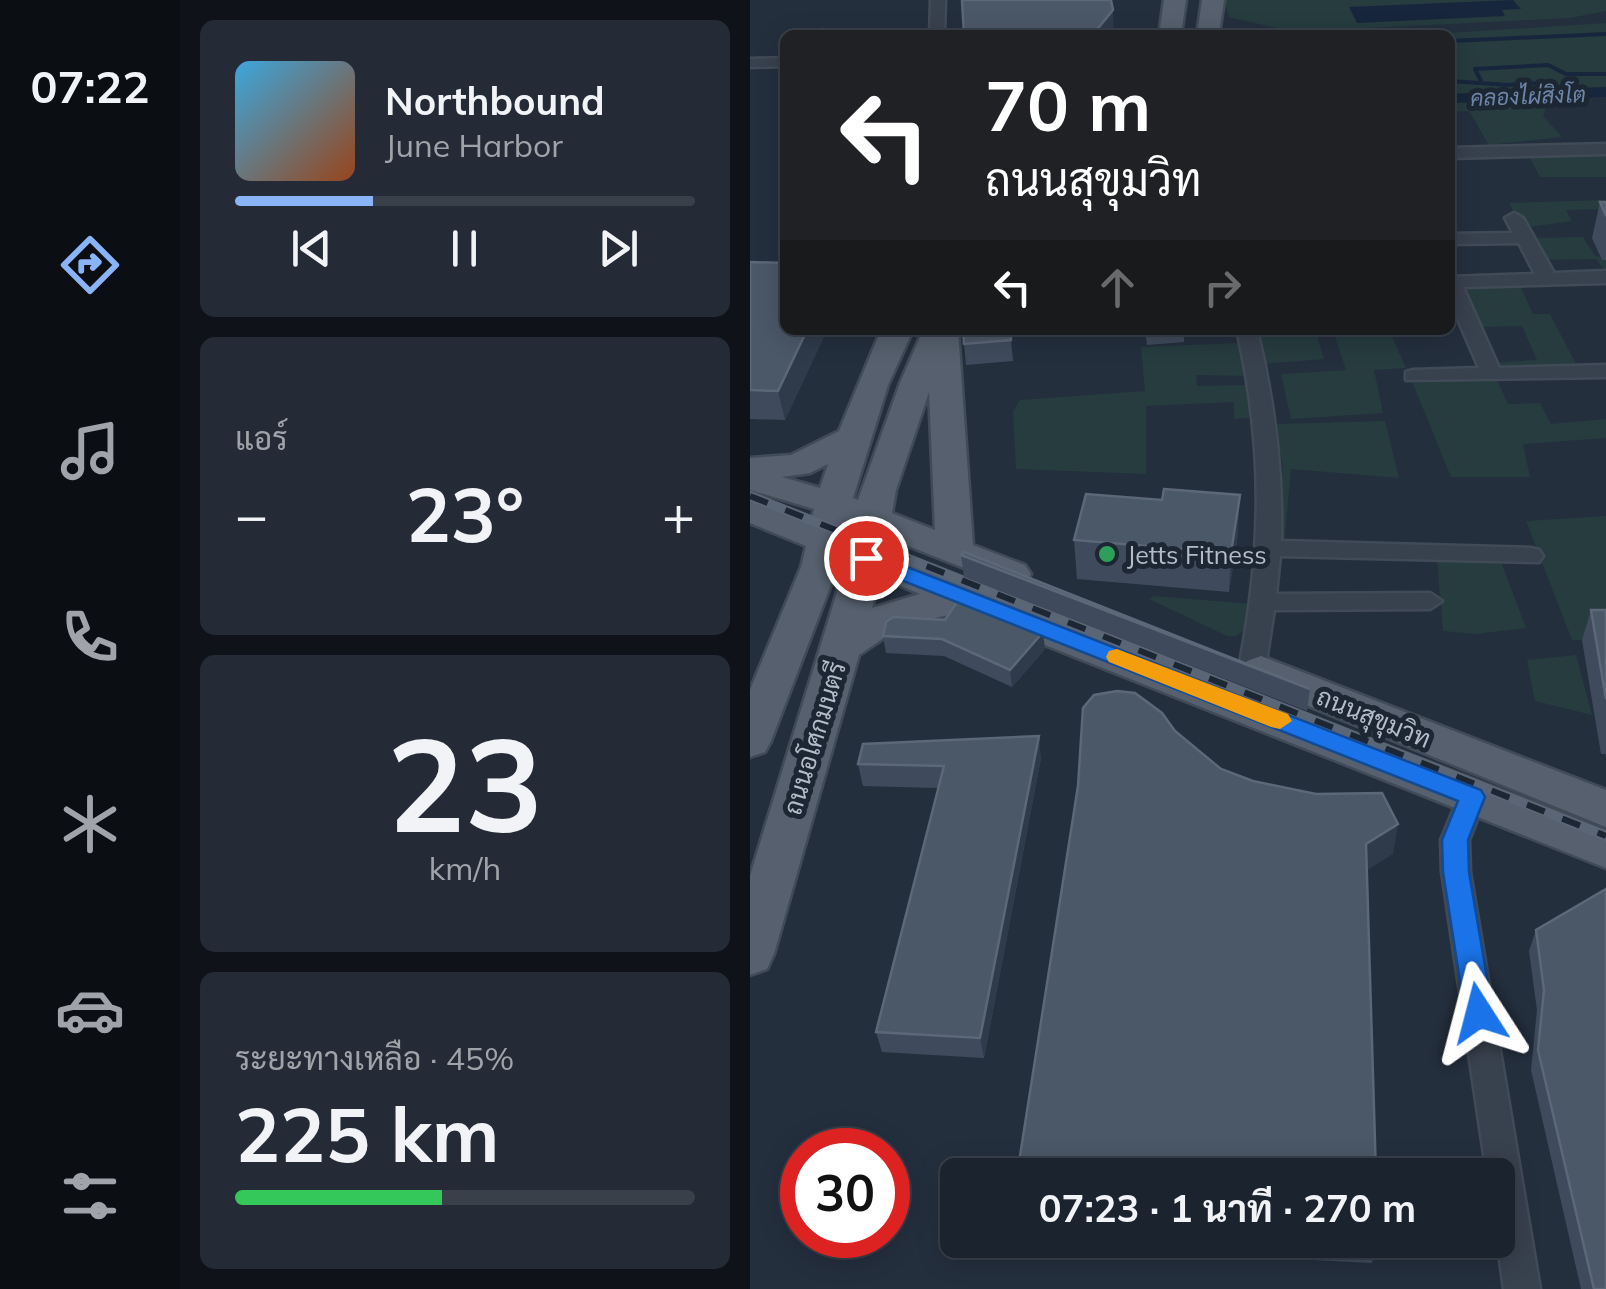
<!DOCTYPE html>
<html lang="th">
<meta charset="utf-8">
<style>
body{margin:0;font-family:Mulish,Sarabun,sans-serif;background:#242b36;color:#f1f3f6;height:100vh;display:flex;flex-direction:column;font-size:38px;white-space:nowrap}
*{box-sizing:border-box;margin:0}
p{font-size:32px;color:#a0a4aa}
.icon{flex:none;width:55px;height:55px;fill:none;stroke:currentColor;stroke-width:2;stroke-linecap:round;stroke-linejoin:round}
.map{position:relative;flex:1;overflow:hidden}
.details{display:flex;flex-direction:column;gap:20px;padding:20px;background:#0f1319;width:570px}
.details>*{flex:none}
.banner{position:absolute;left:30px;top:30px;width:675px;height:305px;border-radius:15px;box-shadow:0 5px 25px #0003,0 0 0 2px #39404a;background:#202124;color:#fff;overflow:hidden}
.speed{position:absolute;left:30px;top:1128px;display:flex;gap:20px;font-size:50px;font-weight:700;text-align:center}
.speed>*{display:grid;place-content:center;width:130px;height:130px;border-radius:50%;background:#1b232e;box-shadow:0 5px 25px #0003,0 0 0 2px #39404a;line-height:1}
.speed .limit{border:15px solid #d22;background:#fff;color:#111}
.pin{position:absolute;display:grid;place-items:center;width:85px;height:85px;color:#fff;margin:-42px;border:5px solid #fff;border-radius:50%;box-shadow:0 2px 10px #0007}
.me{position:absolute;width:110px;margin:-55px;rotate:351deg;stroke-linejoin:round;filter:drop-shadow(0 0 8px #0008)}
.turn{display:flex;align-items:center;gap:35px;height:210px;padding:0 40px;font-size:45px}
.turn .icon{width:130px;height:130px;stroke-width:2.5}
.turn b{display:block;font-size:70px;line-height:85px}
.lanes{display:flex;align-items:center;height:95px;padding:0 40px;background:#0003;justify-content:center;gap:50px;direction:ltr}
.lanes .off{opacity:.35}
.big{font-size:75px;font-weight:700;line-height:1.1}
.details .widget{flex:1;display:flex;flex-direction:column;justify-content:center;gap:15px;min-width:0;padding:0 35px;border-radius:15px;background:#242b36}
.details .dial{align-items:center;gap:0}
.dial b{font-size:130px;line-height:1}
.song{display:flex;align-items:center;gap:30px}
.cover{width:120px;height:120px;border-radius:15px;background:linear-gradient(135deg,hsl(200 70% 55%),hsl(20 70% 35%))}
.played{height:10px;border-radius:5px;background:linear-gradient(90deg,#8ab4f8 30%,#39404a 30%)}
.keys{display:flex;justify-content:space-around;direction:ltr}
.heat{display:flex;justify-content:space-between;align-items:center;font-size:55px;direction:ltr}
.charge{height:15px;border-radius:8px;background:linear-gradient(90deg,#34c759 45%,#39404a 0)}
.trip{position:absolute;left:190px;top:1158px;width:575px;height:100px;border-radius:15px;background:#1b232e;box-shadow:0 5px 25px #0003,0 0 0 2px #39404a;font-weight:700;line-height:100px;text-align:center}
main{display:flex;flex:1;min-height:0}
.tabs{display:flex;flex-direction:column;width:180px;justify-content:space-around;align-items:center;background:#0b0e12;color:#a0a4aa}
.tabs .icon{width:70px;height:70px}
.tabs .active{color:#8ab4f8}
.tabs b{font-size:45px;color:#f1f3f6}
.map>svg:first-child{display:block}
.green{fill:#263c3f}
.water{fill:#17263c}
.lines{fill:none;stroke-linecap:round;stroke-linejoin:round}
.stream{stroke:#17263c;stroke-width:4}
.minor-casing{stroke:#414a57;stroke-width:5}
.primary-casing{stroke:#414a57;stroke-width:5}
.minor{fill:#38414e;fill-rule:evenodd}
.primary{fill:#56606e;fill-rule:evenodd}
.rail-casing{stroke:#5a6575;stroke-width:10}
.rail{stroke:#1d2633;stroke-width:6;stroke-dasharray:19;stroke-linecap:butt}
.wall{fill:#3f4b5c}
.shaded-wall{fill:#2f3b4b}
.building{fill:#4b5868;stroke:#5c6777;stroke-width:2.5}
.route{fill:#1a73e8;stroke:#114b97;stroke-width:2.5}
.slow{fill:#f59e0b}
.leisure-dot{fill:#2e9e5b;stroke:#1d2633;stroke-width:4}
.labels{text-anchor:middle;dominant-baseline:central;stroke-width:10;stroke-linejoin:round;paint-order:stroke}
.far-water-label{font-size:22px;font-style:italic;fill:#6d86a8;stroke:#1d2633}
.poi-label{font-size:25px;fill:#b4bcc9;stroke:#1d2633;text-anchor:start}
.street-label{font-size:25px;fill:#b4bcc9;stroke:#1d2633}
</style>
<main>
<nav class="tabs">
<b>07:22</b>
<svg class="icon active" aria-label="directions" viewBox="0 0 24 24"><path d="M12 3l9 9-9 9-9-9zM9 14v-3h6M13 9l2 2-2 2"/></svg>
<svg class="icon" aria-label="music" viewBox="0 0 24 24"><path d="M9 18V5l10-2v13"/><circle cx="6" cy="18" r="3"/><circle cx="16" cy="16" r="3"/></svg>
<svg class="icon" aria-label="phone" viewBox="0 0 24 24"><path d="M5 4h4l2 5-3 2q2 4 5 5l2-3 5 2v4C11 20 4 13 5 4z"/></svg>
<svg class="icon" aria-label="climate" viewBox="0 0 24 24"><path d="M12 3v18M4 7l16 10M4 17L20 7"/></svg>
<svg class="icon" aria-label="car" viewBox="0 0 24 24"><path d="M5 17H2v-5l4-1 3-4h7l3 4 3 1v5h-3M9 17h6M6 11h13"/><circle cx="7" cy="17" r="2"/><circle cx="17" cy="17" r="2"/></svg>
<svg class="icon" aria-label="filters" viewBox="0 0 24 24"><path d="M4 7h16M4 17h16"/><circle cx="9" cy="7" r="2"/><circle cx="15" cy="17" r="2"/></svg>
</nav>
<section class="details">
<div class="widget">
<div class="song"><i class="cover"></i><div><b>Northbound</b><p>June Harbor</p></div></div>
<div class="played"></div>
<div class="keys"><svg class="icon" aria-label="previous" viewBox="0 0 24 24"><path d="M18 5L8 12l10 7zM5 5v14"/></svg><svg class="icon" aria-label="pause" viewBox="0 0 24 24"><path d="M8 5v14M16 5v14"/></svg><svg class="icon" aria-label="next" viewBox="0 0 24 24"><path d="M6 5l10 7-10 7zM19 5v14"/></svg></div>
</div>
<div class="widget"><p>แอร์</p>
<div class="heat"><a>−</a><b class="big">23°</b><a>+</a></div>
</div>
<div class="widget dial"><b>23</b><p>km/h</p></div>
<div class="widget"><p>ระยะทางเหลือ · 45%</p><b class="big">225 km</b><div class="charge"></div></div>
</section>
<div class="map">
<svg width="856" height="1289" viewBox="0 0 856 1289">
<rect width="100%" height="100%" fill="#242f3e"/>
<!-- green -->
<path class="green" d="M474 0H856V11L820 18 574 30H535L479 17Z
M856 23V87L700 94V35H667Z
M799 99 793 116 812 137 739 145 719 111 700 112V103Z
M856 152V177H790L778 154Z
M856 200V209L816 210 822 221 773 228 759 203Z
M833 237 845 256 856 257V273L846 259 792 260 779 238Z
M768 281 783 314H800L827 366 747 369 741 363 787 360 772 326 724 327 709 283Z
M505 330H639L656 368 624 370 633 413 541 419 531 374 596 370 583 331 566 333 574 359 514 364Z
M491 343 498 376 446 375 447 386 500 385 506 417 484 419V402L396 406V474L266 469 263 411 270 400 395 391 391 347Z
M746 378 758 404 790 403 801 424 856 419V438L773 444 780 477H701L661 379Z
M635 421 649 478 541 469 534 544 526 543 533 467 525 424Z
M856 516V640H822L776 521Z
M687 558 751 562 776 628 725 634 693 631Z
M404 596 502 604 500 626 486 636H477L399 599Z
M826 655 842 715 785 701 777 660Z"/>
<!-- water -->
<path class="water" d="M763 0 771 9 752 10 755 16 607 23 599 7Z
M856 87V97L700 103V94Z"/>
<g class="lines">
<!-- stream -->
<path class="stream" d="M700 41 856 34
M700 81 758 85 804 82
M731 81 725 69 798 65 816 74H856"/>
<defs>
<path id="minor" d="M181 0H195L194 35H180Z
M71 30 76 31 78 35H64Z
M35 58V66L0 67V59Z
M856 144V154L700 158V148Z
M764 213 773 218 804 273 856 271V283L713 287 749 368 856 365V377L656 380V372L663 370 729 368 700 301V277L785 274 769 243 700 244V234L763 233 755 218Z
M487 330H507C524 400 533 468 531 541L781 548 789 550 793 556 789 562 530 556 526 594 680 593 692 601 680 609 524 610 515 668 511 674H493L489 668C512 549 514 449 487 330Z
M722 786 732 789 736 797 719 840 720 872 790 1289H754L747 1240 748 1175H737L692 872 691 840 712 789Z"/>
<path id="primary" d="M414 0H436L431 35H409Z
M452 0H474L469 35H447Z
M131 330H163L138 385 103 498 108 500 150 383 173 330H208L223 545 275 565 281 574 275 583 262 587 138 538 136 551 856 831V868L212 612 153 625 109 655 24 954 17 969 0 975V876L96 563 90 561 21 741 15 752 0 757V690L51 567 56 546 0 523V497L61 520 64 509 0 490V458L41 455 89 431ZM179 392 185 530 142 513 146 490ZM78 464 70 488 32 477 60 473ZM97 522 104 525 101 537 95 534ZM130 577 170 594 122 608Z
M511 656 856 790V827L497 681 491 671 497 661Z"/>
</defs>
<!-- minor casing -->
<use href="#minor" class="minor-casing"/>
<!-- primary casing -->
<use href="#primary" class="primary-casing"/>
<!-- minor -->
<use href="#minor" class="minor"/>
<!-- primary -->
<use href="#primary" class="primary"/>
<defs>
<path id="rail" d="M0 496 856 836"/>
</defs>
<!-- rail casing -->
<use href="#rail" class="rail-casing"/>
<!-- rail -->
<use href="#rail" class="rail"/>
</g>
<!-- wall -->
<path class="wall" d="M850 202H856V260H852L842 238Z
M0 262 35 330H77L35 420 0 419Z
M260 330 263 361 216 365 214 344Z
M395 330H468L434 333V342L397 345Z
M412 500 488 534 479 592 327 579 324 540Z
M211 555 560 689 557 711 214 577Z
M841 610H856V754H851L832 640Z
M136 622 295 649 262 687 194 656 136 653 133 636Z
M291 758 234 1058 132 1052 126 1032 188 788 113 786 108 764Z
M786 930 856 1289H831L781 1070 787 1010 779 951Z
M265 1240H627L622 1263 266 1245Z"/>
<!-- shaded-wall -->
<path class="shaded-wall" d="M363 10 364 35H338Z
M57 330H77L35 420 28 391Z
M490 495 488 534 479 592 481 553Z
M293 632 295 649 262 687 260 670Z
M289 736 291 758 234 1058 230 1038Z
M648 824 643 854 611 874 616 844Z"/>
<!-- building -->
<path class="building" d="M212 0H361L363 10 349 27 338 35H214Z
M133 30 132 35H88V32Z
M850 202H856V216Z
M0 262 35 263V330H57L28 391 0 390Z
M213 330H260L261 340 214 344Z
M414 489 490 495 481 553 324 540 336 494 412 500Z
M214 552 560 689 211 555Z
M209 599 293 632 260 670 192 639 133 636 136 622 143 617 195 620Z
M841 610H856V699Z
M367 691 385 693 412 713 425 731 471 769 503 781 566 794 632 793 648 824 616 844 626 1175H267L328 786 333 708 344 695Z
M289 736 230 1038 126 1032 194 766 108 764 113 744Z
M856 889V1289H844L788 1050 794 990 786 930Z"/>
<!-- route -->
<path class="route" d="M116 551 731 790 735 797 718 840 719 872 743 1013 739 1022 729 1026 719 1022 715 1013 693 872 692 840 708 801 108 563 105 558Z"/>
<!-- slow -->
<path class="slow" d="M367 649 538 714 542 721 530 729 521 727 359 662 356 657 359 651Z"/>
<!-- markers -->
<circle class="leisure-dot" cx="357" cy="554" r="10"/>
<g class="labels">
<!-- far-water labels -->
<g class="far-water-label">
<text transform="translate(778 96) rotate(-2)">คลองไผ่สิงโต</text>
</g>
<!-- poi labels -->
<g class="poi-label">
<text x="377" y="554">Jetts Fitness</text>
</g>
<!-- street labels -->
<g class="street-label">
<text transform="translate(624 717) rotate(22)">ถนนสุขุมวิท</text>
<text transform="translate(64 738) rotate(-73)">ถนนอโศกมนตรี</text>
</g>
</g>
</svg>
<div class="speed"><div class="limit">30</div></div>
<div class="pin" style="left:116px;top:558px;background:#d93025"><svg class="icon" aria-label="arrive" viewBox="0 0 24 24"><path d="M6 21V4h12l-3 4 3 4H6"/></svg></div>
<svg class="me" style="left:729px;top:1013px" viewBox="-20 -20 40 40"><path d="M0-17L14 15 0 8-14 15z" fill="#1a73e8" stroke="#fff" stroke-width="4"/></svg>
<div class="trip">07:23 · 1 นาที · 270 m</div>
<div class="banner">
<div class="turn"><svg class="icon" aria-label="left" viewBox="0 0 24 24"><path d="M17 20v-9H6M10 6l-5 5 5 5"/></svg><div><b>70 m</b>ถนนสุขุมวิท</div></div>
<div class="lanes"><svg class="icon" aria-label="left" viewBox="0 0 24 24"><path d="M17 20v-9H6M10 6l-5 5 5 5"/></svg><svg class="icon off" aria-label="ahead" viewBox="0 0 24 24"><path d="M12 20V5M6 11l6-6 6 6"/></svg><svg class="icon off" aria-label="right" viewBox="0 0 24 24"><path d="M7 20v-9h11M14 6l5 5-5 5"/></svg></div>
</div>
</div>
</main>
